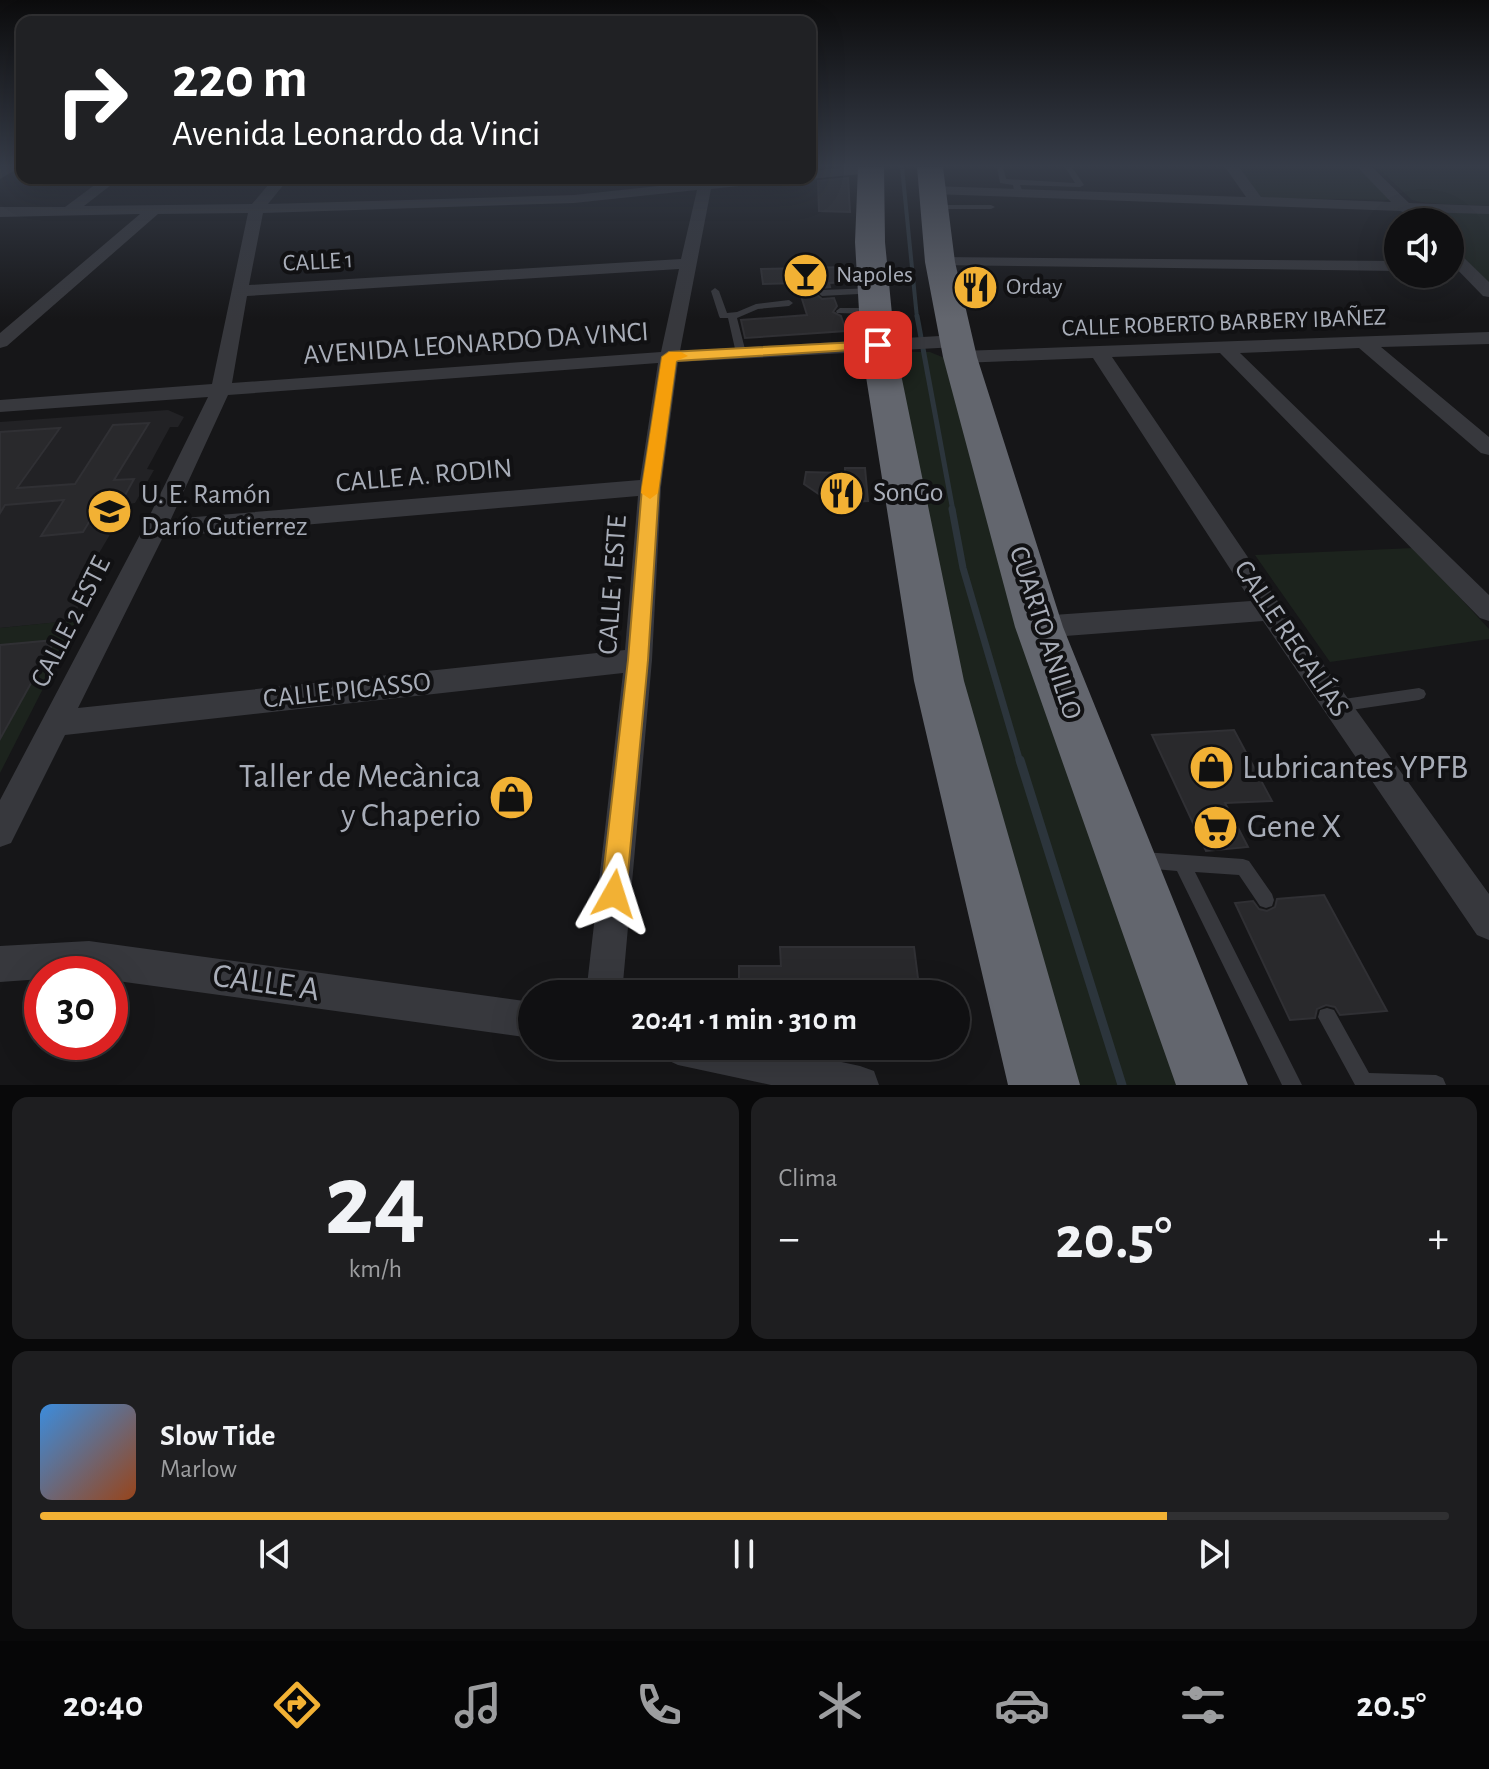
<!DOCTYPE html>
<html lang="es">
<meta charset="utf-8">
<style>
body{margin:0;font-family:"Alegreya Sans",sans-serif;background:#1e1e20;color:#f1f3f6;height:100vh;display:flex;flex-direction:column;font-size:30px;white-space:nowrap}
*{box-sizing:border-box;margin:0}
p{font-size:26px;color:#9c9d9f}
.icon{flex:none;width:44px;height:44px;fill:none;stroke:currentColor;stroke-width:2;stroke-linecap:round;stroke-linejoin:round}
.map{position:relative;height:1085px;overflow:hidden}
.sheet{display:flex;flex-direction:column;gap:12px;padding:12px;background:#09090a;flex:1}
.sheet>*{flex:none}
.hud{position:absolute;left:16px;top:16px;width:800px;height:168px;border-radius:16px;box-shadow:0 8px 32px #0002,0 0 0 2px #303032;background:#202124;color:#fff;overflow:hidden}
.fabs{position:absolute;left:1384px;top:208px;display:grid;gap:16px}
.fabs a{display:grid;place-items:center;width:80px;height:80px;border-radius:50%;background:#101012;box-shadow:0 8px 32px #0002,0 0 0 2px #303032;font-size:40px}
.speed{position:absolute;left:24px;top:956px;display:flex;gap:16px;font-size:40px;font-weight:700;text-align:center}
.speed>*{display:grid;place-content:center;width:104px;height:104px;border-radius:50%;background:#101012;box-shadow:0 8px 32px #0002,0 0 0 2px #303032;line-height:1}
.speed .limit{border:12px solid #d22;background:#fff;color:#111}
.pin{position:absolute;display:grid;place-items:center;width:68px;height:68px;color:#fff;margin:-34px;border-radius:16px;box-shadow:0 4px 12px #0006}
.me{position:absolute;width:88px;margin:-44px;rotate:6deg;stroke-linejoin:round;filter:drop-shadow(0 0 6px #0008)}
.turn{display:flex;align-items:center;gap:28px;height:168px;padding:0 24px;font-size:36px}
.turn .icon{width:104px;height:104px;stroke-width:2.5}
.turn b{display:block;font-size:56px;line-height:68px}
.big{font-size:60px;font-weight:600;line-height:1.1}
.sheet .tile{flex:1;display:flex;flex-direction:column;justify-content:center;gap:12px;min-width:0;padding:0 28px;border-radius:16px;background:#1e1e20}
.sheet .dial{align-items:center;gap:0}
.dial b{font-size:104px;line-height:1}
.song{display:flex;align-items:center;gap:24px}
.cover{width:96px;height:96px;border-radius:12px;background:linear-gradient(135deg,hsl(210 70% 55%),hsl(20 70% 35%))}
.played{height:8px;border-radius:4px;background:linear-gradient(90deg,#f2b134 80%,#303032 80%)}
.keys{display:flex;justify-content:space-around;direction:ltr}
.heat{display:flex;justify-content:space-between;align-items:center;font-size:44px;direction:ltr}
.sheet .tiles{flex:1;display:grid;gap:12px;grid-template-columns:1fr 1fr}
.tile:last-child{grid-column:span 2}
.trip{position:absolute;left:518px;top:980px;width:452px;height:80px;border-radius:40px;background:#101012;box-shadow:0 8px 32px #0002,0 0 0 2px #303032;font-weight:600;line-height:80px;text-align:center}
.tabs{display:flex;height:128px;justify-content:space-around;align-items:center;background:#060607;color:#9c9d9f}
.tabs .icon{width:56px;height:56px}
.tabs .active{color:#f2b134}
.tabs b{font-size:36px;color:#f1f3f6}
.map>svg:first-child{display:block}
.built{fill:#222225}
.green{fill:#1c231d}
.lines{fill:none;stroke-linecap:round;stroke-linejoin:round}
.stream-far3{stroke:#2c353c;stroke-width:4}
.stream-far2{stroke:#2c353c;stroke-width:5}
.stream-far1{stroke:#2c353c;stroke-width:7}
.stream{stroke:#2c353c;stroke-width:9}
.building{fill:#29292c;stroke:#303034;stroke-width:2}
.lane{fill:#37383d;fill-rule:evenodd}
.street{fill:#37383d;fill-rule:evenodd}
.highway{fill:#63666e;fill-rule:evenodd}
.route{fill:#f2b134;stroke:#9d7322;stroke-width:2}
.slow{fill:#f59e0b}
.labels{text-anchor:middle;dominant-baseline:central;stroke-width:8;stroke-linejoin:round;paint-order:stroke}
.far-street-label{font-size:24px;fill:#a8adb8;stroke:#111113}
.far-poi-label{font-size:24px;fill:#a8adb8;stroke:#111113;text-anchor:start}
.street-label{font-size:28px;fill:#a8adb8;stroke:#111113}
.poi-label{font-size:28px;fill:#a8adb8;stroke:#111113;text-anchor:start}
.near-poi-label{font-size:34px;fill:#a8adb8;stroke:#111113;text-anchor:start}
.near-street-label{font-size:34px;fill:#a8adb8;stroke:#111113}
</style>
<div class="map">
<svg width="1489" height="1085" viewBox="0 0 1489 1085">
<rect width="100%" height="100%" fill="#161618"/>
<!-- built -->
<path class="built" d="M168 410 184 417 178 427H170L147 469 154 470 135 503 128 504 92 565H100L71 621 0 628V422Z"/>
<!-- green -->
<path class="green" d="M1236 167H1358L1391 200 1264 198 1258 196Z
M1377 167H1489V206L1426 203 1412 200Z
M1422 212 1489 213V283L1450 244V222H1427L1421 215Z
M911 352H930L947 359 1185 1085H1076L971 731 900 392 899 359Z
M1414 548 1489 629V639L1330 662 1255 555Z
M78 620 0 773V628Z"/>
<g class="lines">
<!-- stream-far3 -->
<path class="stream-far3" d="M902 167 917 318"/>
<!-- stream-far2 -->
<path class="stream-far2" d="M917 316 953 511"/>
<!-- stream-far1 -->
<path class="stream-far1" d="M952 509 963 568 1020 762"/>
<!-- stream -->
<path class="stream" d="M1020 760 1122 1085"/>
</g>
<!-- building -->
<path class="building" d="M848 178 850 212 819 211 818 181Z
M846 267 850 282 829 283 830 287 820 288 815 293 822 299 834 298 837 306 833 312 841 316 846 331 745 338 741 320 807 315 797 283 763 284 761 269Z
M149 423 114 480 134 479 124 497 103 499 83 532 41 536 64 500 5 505 0 513V432L60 428 17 488 75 484 113 425Z
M845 468H865L868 501 832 503 804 484 806 472 845 473Z
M55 640 0 739V645Z
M1234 730 1272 801 1225 803 1248 847 1206 851 1152 735Z
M1324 895 1387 1011 1340 1015 1335 1007 1326 1005 1317 1009 1315 1018 1290 1020 1235 903 1253 901 1259 909 1267 911 1275 907 1277 899Z
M780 947H914L920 994H739V966H781Z"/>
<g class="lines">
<!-- lane -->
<path class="lane" d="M997 167H1003L1006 179 1075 183 1065 167H1072L1084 185 1080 187 1020 185 1022 190 1018 192 1014 190 1013 185 1000 183Z
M931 205H991L995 207 991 209H931Z
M715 288 719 291 727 313 737 312 756 304 789 300 793 303 789 306 758 309 737 318 746 353 741 356 736 353 728 318H720L719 316 711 291Z
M874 288 877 289V293L822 296 818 293 822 290Z
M840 308H872L876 311 872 314 837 313 836 311Z
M1419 688 1424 690 1426 694 1424 698 1419 700 1337 712 1332 710 1330 706 1332 702 1337 700Z
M1143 852 1243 859 1249 861 1272 894 1274 900 1272 906 1266 908 1260 906 1239 875 1195 872 1302 1085H1282L1177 871 1143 868 1137 866 1135 860 1137 854Z
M1327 1008 1334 1010 1369 1073 1436 1075 1443 1078 1446 1085H1355L1318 1017 1320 1010Z"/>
<!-- street -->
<path class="street" d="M3 167H20L0 179V169Z
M848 167 878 169 871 173 810 179 805 178H810V171Z
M1225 167H1239L1261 197 1391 202 1357 167H1372L1409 203 1489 206V214L1418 212 1411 218 1401 211 932 194 925 190 932 186 1246 197Z
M104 178H120L84 206 252 204 274 178H289L268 204 574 195 734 178H782L775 182 711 189 680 351 957 335 966 341 957 347 678 362 661 487 652 660 622 994H586L623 673 65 735 11 843 0 847V800L143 529 208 397 0 412V400L212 384 248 213 158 214 7 346 0 348V333L140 214 0 217V207H65ZM697 190 681 259 249 285 263 213 574 203ZM679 269 661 352 232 383 247 296ZM658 363 640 480 171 519 228 395ZM638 496 625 650 78 708 163 537Z
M1450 248 1456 250 1489 282V297L1483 296 1450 262Z
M940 257 1398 261V271L934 265 932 262Z
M1489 332V344L1381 347 1489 437V455L1481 453 1359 348 1240 353 1489 595V621L1480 618 1220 353 1112 357 1279 603 1489 894V940L1477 935 1263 621 1039 638 1030 634 1026 627 1030 620 1039 616 1251 601 1093 358 960 363 951 357 960 351Z
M89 941 532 1002V1038L110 980V974H42V979L0 982V946Z
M659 1046H767L860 1066 874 1071 879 1085H771L678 1065 665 1059Z"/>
<!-- highway -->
<path class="highway" d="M858 167H884L885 242 895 345 964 681 1080 1085H1008L914 681 861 345 855 242Z
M917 167H943L955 262 977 357 1063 627 1248 1085H1176L1015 627 943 357 925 262Z"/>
</g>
<!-- sky -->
<linearGradient id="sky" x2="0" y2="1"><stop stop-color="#0c0c0d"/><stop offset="0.52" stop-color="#363c48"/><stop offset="1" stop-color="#363c48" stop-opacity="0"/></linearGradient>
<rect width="1489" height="319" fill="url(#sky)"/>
<!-- route -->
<path class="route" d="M878 341 883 342V348L676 361 659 487 648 660 626 894 623 903 614 907 605 903 601 894 628 660 642 487 662 357 669 352Z"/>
<!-- slow -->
<path class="slow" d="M669 352H681L688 356 676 361 658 493 650 499 641 493 662 357Z"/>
<!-- icons -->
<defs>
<symbol id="bar-disc" viewBox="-11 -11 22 22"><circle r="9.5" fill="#f2b134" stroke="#111113"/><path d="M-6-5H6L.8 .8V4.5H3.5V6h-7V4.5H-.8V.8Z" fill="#111"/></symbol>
<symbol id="restaurant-disc" viewBox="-11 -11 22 22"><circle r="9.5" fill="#f2b134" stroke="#111113"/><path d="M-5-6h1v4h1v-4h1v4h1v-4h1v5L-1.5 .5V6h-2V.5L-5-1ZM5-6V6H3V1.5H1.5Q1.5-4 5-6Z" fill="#111"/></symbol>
<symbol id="school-disc" viewBox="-11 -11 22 22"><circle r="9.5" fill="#f2b134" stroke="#111113"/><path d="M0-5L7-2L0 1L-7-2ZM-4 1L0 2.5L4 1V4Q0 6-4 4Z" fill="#111"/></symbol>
<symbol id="shop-disc" viewBox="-11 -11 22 22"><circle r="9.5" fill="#f2b134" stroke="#111113"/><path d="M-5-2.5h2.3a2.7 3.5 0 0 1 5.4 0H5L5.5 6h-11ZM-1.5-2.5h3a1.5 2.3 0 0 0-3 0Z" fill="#111"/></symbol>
<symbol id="supermarket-disc" viewBox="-11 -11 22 22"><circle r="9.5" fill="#f2b134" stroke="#111113"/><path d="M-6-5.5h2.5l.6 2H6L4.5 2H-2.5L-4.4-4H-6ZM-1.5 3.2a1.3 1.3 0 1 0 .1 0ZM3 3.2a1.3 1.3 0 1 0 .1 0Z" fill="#111"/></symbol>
</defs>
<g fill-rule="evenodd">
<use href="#bar-disc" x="780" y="250" width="51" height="51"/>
<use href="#restaurant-disc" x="950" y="262" width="51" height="51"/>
<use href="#restaurant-disc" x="816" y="468" width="51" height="51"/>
<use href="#school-disc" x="84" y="486" width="51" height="51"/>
<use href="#shop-disc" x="1186" y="742" width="51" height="51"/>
<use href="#shop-disc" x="486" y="772" width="51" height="51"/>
<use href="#supermarket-disc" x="1190" y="802" width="51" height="51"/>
</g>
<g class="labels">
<!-- far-street labels -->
<g class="far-street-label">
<text transform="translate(318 262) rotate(-3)">CALLE 1</text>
<text transform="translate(1224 323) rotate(-2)">CALLE ROBERTO BARBERY IBAÑEZ</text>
</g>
<!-- far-poi labels -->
<g class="far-poi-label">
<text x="836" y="275">Napoles</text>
<text x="1006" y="287">Orday</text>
</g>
<!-- street labels -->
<g class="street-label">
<text transform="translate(476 344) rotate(-4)">AVENIDA LEONARDO DA VINCI</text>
<text transform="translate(424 476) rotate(-5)">CALLE A. RODIN</text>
<text transform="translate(613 585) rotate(-86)">CALLE 1 ESTE</text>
<text transform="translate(71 622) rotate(-63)">CALLE 2 ESTE</text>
<text transform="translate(1045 633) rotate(72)">CUARTO ANILLO</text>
<text transform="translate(1291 639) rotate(56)">CALLE REGALÍAS</text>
<text transform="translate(347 691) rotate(-6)">CALLE PICASSO</text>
</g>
<!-- poi labels -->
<g class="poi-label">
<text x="873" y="493">SonGo</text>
<text x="141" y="495">U. E. Ramón<tspan x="141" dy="32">Darío Gutierrez</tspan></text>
</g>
<!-- near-poi labels -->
<g class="near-poi-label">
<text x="1242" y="768">Lubricantes YPFB</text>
<text x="481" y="777" text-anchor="end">Taller de Mecànica<tspan x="481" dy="39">y Chaperio</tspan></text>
<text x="1247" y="827">Gene X</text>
</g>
<!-- near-street labels -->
<g class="near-street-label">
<text transform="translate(266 983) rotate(8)">CALLE A</text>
</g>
</g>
</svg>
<div class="fabs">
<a><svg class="icon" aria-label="sound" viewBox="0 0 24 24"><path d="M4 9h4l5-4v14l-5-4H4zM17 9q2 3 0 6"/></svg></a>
</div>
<div class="speed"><div class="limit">30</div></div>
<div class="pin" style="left:878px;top:345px;background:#d93025"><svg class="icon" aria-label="arrive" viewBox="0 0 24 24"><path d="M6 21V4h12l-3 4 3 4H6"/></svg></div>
<svg class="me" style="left:614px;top:894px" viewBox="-20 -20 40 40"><path d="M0-17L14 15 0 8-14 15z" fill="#f2b134" stroke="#fff" stroke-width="4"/></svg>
<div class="trip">20:41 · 1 min · 310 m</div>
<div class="hud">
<div class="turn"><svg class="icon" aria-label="right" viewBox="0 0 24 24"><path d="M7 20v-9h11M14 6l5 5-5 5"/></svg><div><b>220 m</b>Avenida Leonardo da Vinci</div></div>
</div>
</div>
<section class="sheet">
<div class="tiles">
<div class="tile dial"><b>24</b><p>km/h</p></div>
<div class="tile"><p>Clima</p>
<div class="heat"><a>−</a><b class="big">20.5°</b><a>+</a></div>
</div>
<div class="tile">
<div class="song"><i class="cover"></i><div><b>Slow Tide</b><p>Marlow</p></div></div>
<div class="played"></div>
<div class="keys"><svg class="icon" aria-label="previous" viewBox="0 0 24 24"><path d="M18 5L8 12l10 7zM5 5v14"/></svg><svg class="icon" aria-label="pause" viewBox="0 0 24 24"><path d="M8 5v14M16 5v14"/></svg><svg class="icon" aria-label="next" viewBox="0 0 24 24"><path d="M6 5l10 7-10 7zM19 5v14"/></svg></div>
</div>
</div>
</section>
<nav class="tabs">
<b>20:40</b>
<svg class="icon active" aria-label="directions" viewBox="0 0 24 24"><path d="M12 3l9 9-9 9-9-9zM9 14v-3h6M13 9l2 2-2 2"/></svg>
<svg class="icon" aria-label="music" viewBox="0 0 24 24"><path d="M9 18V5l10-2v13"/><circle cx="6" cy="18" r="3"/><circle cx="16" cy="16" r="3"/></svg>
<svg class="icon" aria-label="phone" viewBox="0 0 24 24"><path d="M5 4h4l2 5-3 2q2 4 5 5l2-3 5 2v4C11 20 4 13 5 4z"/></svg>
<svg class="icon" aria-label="climate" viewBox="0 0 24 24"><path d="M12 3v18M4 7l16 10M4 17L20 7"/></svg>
<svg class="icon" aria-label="car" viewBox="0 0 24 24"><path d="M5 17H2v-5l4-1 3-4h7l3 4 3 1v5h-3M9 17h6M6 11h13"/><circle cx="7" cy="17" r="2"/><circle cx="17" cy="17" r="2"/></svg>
<svg class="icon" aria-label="filters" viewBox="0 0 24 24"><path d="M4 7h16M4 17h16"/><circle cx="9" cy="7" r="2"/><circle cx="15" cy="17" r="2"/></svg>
<b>20.5°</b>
</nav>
